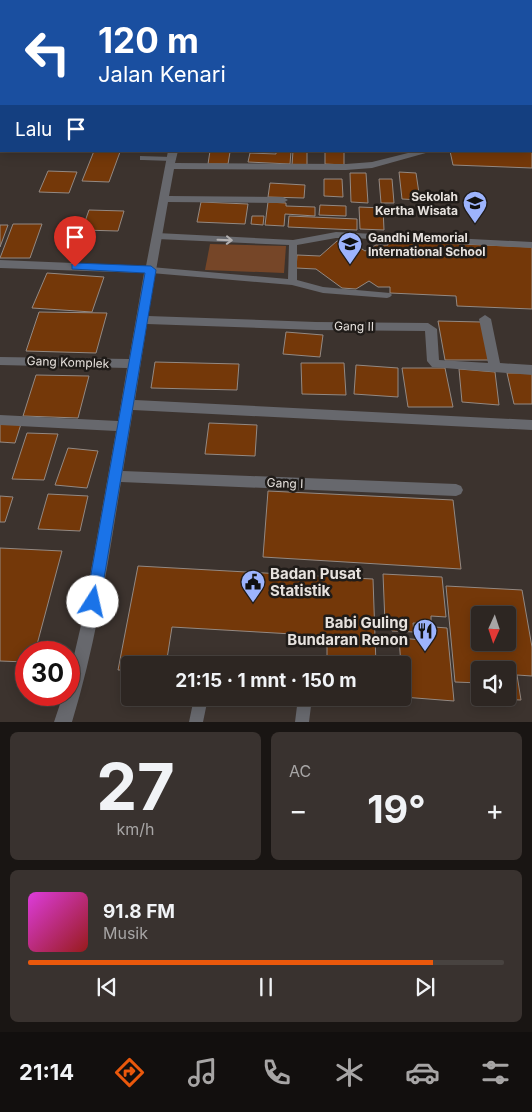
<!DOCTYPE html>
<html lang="id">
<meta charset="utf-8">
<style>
body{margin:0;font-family:Inter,sans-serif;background:#39322f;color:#f1f3f6;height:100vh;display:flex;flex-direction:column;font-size:19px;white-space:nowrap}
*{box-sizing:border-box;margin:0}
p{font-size:16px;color:#a7a5a5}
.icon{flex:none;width:28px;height:28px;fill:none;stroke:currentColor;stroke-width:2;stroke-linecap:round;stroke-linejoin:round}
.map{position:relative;height:722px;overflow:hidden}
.details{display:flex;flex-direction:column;gap:10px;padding:10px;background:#191513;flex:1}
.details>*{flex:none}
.banner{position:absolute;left:0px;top:0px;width:532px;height:152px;box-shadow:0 2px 12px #0003,0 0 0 1px #484340;background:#1a4fa0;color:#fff;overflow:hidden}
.needle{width:32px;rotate:183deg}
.tools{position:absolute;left:471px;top:606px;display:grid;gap:10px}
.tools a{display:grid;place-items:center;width:45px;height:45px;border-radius:5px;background:#2d2622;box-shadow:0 2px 12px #0003,0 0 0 1px #484340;font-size:25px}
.speed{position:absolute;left:15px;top:641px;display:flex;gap:10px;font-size:25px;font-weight:700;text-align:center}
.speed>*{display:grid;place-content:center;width:65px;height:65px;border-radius:50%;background:#2d2622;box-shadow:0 2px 12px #0003,0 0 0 1px #484340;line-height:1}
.speed .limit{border:8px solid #d22;background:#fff;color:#111}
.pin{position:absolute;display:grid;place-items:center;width:42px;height:42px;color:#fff;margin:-51px -21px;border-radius:50% 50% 50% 0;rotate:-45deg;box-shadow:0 0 5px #0007}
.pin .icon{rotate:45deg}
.me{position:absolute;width:55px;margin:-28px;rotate:10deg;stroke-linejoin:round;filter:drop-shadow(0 0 4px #0008)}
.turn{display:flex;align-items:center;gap:18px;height:105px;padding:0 15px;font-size:22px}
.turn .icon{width:65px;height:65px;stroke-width:2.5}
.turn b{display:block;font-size:35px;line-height:42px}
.then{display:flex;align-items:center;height:48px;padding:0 15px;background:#0003;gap:10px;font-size:19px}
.big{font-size:38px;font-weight:700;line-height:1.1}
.details .widget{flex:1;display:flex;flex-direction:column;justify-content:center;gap:8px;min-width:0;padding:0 18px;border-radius:8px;background:#39322f}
.details .dial{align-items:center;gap:0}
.dial b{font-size:65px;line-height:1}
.song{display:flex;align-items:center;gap:15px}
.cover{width:60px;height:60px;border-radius:8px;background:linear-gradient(135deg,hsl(300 70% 55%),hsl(0 70% 35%))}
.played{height:5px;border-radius:2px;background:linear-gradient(90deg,#ea580c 85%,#484340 85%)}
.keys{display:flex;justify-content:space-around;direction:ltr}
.heat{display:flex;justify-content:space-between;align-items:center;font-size:28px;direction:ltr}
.details .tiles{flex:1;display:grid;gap:10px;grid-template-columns:1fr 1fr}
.widget:last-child{grid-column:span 2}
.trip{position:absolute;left:121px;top:656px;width:290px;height:50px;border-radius:5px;background:#2d2622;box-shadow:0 2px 12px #0003,0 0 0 1px #484340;font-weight:700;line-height:50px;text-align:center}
.tabs{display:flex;height:80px;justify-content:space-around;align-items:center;background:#120f0e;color:#a7a5a5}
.tabs .icon{width:35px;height:35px}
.tabs .active{color:#ea580c}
.tabs b{font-size:22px;color:#f1f3f6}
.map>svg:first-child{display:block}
.green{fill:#764628}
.building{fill:#743809;stroke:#938983;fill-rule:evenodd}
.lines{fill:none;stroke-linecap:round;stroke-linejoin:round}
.lane{fill:#67686d;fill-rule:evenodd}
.street{fill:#67686d;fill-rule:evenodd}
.oneway{stroke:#b4b1b1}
.route{fill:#1a73e8;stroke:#114b97}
.labels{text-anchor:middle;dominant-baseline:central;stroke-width:5;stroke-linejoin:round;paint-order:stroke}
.poi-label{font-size:12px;font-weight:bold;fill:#e7e2de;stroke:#201c19;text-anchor:end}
.street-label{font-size:12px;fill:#e7e2de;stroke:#201c19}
.near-poi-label{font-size:15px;font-weight:bold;fill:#e7e2de;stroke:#201c19;text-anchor:start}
</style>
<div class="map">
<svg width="532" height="722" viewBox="0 0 532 722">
<rect width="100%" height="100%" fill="#3c332e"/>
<!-- green -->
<path class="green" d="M210 244 286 246 284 273 205 270Z"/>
<!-- building -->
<path class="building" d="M94 151 120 152 109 182 82 181Z
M210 151 230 152 228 164H208Z
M276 151H291L290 164 248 162 250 153 276 154Z
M293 151H307V165H292Z
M325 151H344V165L325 164Z
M450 151H532V168L453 165Z
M48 171 77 172 69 193 39 192Z
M399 172 416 173 420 200 402 199Z
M350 173H366L368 203 351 202Z
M324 179H342L343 197 324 196Z
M379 179H392L394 203H381Z
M270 183 305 185 304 198 268 197Z
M201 202 248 204 245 224 197 222Z
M268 202 286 203V206L315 207V216L285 214 284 226 265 225Z
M320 205 346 206V216L319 215Z
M359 207 383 208 384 230 360 229Z
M89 210 124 211 118 231 82 230Z
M252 216H264L263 225 251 224Z
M289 216 357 219V230L288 227Z
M13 224H42L30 258H0Z
M0 225H8L0 247Z
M337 241H350L365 251 376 245H388V241L532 247V309L457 306 456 296 390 293V287H378L369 281 356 289 342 288 316 269 296 268 297 255 320 256Z
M47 273 104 277 92 312 32 308Z
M39 312 107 313 96 353 26 351Z
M438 321 481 322 491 360H445Z
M286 332 323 335 320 357 283 354Z
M155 362 239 364 237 390 151 388Z
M301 363H344L346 395 302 394Z
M356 365 398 368V397L354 394Z
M402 368H445L453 407H408Z
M459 369 495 372 499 405 462 402Z
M507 373H532V404H514Z
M36 375 89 376 78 418 23 416Z
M0 423 21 424 15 443 0 442Z
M209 423 257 425 255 456 205 454Z
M27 433 58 434 44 480 12 479Z
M68 448 98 451 87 488 55 485Z
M268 491 453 500 461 569 263 557Z
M48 494 88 496 80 531 38 529Z
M0 496 13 497 5 522H0Z
M0 548 62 551 35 652H26V662L0 661Z
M138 566 373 579 376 665H327V636L172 627 166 665H130V670H118Z
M383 574 442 577 446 617 431 616V624L413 623 414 632 392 631 391 623H385Z
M446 586 522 590 532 647V676L517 675 521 700 492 699 508 698V670H480V683L455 682ZM480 615H508V642H480Z
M422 626 447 628 454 701 403 697 402 665H401L399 638 423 640Z"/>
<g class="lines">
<!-- lane -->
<path class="lane" d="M468 0H474V1H468Z
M140 156 172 157 176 159 172 161 143 160H140Z
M336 232 532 242V248L353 238H336L297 245V280L323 287 390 293 392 295 390 297 387 298 323 293 292 285 151 273 147 270 151 267 288 279 289 245 157 239 153 236 157 233 293 240Z
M194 698H208L203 722H189Z
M298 698H312L309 722H295Z"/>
<!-- street -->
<path class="street" d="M417 0H425V1H418Z
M519 0H527V1H520Z
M0 34H1V38H0Z
M531 78H532V84H531Z
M531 101H532V107H531Z
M0 103H1V109H0Z
M531 141H532V147H531Z
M168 151H178L175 163 346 164 372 162 416 151H433L372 168 346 170 174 169 169 196 283 197 288 200 283 203 168 202 148 316 316 322 428 323 437 329 439 360 488 363 479 319 485 315 491 319 500 363 532 365V375L432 367 427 361 425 331 316 330 147 324 135 400 532 420V430L133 410 123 471 456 484 461 486 463 490 461 494 456 496 121 482C108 563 96 644 72 722H54L63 695H69V677L82 621 116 431 0 425V415L118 421 127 368 0 365V357L129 359 144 273 0 268V260L146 266Z"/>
</g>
<!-- one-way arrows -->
<defs><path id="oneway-shaft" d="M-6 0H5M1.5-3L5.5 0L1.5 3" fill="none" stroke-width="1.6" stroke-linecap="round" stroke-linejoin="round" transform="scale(1.25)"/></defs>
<use class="oneway" href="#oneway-shaft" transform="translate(225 240) rotate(2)"/>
<!-- route -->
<path class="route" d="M75 263 151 266 156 270 100 602 98 607 93 609 88 607 86 602 145 273 72 269V264Z"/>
<!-- icons -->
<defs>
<symbol id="school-pin" viewBox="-11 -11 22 30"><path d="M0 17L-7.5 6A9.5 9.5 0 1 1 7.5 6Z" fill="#9db4fd" stroke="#201c19"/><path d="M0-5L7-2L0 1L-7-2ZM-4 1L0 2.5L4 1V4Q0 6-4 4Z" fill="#111"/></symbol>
<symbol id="civic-pin" viewBox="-11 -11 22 30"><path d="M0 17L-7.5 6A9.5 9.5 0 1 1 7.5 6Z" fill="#9db4fd" stroke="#201c19"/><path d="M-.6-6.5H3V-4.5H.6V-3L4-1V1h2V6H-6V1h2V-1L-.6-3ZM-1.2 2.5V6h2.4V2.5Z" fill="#111"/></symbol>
<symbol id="restaurant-pin" viewBox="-11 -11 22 30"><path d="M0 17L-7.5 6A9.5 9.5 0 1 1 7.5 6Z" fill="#9db4fd" stroke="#201c19"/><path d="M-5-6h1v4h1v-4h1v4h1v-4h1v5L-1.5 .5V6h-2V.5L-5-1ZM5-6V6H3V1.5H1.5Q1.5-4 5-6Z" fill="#111"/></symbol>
</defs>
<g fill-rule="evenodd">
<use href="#school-pin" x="461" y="189" width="28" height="38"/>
<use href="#school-pin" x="336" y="230" width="28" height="38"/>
<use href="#civic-pin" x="239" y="568" width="28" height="38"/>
<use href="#restaurant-pin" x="411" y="617" width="28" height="38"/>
</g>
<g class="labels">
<!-- poi labels -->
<g class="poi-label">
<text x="458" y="196">Sekolah<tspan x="458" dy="14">Kertha Wisata</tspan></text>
<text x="368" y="237" text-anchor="start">Gandhi Memorial<tspan x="368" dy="14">International School</tspan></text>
</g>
<!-- street labels -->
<g class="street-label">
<text transform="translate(354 326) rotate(1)">Gang II</text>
<text transform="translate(68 362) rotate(2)">Gang Komplek</text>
<text transform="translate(285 483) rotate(2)">Gang I</text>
</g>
<!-- near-poi labels -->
<g class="near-poi-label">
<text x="270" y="573">Badan Pusat<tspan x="270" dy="17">Statistik</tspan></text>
<text x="408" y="622" text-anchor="end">Babi Guling<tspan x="408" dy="17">Bundaran Renon</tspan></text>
</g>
</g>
</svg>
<div class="tools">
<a><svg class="needle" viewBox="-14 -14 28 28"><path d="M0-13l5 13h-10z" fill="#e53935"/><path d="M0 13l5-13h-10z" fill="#a7a5a5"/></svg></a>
<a><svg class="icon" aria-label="sound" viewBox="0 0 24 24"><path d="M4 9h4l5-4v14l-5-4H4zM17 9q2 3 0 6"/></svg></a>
</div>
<div class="speed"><div class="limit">30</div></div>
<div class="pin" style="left:75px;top:267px;background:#d93025"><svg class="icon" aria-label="arrive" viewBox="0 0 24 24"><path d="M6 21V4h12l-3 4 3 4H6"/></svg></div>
<svg class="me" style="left:93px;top:602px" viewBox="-20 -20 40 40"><circle r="19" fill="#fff"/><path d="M0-13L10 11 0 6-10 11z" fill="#1a73e8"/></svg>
<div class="trip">21:15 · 1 mnt · 150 m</div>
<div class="banner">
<div class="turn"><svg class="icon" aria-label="left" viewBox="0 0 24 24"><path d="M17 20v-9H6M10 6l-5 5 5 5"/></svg><div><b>120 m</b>Jalan Kenari</div></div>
<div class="then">Lalu<svg class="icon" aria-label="arrive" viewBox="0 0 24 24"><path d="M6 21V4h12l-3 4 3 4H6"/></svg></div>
</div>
</div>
<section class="details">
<div class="tiles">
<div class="widget dial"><b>27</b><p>km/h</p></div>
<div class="widget"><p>AC</p>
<div class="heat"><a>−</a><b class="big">19°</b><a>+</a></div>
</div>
<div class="widget">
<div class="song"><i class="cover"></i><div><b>91.8 FM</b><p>Musik</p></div></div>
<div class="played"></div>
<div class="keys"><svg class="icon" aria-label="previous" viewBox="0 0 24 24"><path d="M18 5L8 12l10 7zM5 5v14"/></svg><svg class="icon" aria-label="pause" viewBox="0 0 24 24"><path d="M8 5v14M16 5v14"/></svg><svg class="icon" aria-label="next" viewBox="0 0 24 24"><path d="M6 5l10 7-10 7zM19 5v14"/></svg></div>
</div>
</div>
</section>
<nav class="tabs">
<b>21:14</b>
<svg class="icon active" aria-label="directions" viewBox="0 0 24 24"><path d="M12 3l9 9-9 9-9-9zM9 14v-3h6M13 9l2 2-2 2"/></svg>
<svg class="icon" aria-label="music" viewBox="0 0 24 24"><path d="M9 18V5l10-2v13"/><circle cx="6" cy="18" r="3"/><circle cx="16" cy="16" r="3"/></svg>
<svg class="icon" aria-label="phone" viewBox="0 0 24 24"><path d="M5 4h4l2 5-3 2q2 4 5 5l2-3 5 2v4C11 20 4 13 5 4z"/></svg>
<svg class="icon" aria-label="climate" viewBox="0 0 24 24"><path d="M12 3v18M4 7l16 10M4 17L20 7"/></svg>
<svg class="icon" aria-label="car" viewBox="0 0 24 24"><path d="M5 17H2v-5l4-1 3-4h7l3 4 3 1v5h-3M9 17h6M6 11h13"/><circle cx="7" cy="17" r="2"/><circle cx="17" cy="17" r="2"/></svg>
<svg class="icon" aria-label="filters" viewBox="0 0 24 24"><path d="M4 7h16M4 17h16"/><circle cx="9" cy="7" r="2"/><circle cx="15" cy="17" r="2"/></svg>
</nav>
